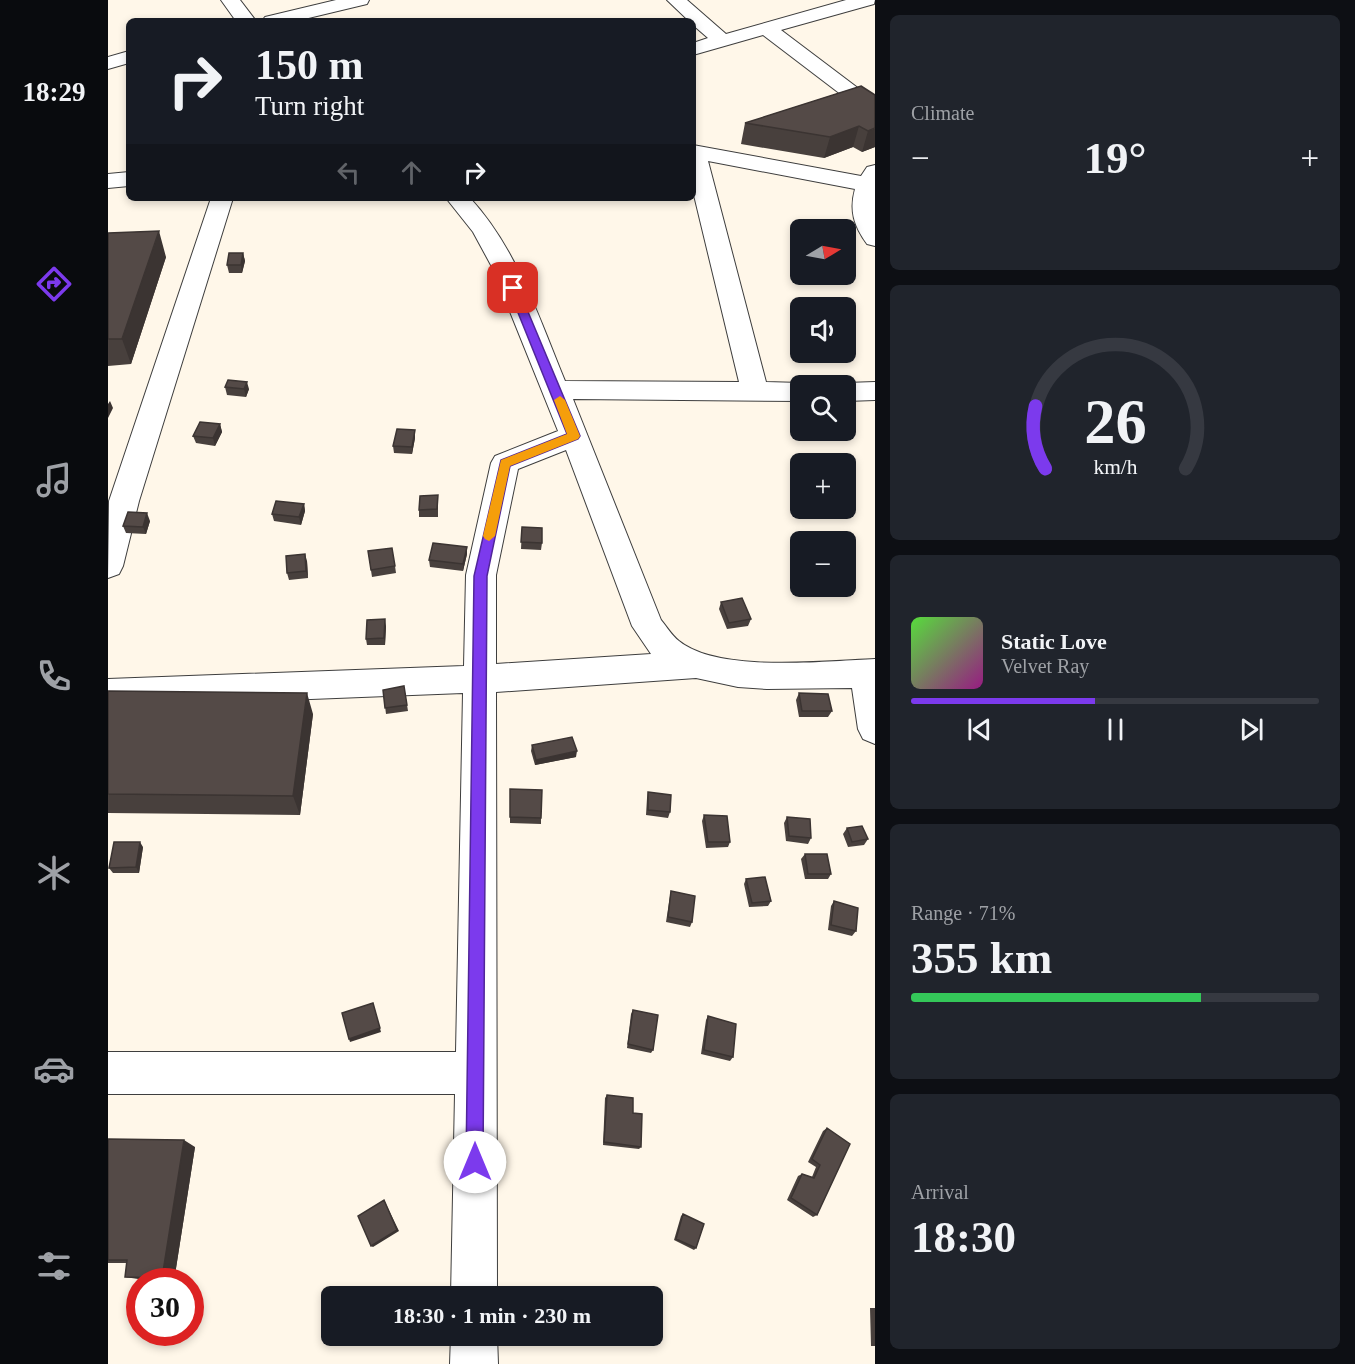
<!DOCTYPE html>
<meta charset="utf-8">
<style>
body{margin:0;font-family:Georgia,serif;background:#20242c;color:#f1f3f6;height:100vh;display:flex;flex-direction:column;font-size:22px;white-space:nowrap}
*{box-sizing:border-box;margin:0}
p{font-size:20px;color:#9ea1a6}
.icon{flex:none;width:33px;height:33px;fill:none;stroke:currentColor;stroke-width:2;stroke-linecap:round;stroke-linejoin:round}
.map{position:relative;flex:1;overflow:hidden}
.details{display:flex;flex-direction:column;gap:15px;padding:15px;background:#0d0f14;width:480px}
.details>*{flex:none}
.top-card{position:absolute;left:18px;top:18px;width:570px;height:183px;border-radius:9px;box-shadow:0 3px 9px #0003;background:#171b24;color:#f1f3f6;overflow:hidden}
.needle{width:39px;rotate:80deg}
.controls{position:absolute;left:682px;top:219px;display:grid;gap:12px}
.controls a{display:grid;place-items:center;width:66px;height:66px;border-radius:9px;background:#171b24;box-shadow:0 3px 9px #0003;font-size:30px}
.speed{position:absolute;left:18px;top:1268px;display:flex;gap:12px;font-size:30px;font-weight:700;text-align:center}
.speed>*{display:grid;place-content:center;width:78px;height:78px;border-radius:50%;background:#171b24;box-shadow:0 3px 9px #0003;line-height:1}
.speed .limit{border:9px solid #d22;background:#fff;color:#111}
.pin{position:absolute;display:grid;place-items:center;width:51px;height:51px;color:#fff;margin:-26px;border-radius:12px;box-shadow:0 3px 9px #0006}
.me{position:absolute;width:66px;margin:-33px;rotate:0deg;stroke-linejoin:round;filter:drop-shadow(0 0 4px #0008)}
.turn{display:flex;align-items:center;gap:21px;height:126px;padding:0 30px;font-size:27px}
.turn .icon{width:78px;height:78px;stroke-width:2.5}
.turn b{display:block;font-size:42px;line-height:51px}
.lanes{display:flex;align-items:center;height:57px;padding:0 30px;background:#0003;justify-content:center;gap:30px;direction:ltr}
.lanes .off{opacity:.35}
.big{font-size:45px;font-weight:600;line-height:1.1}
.details .widget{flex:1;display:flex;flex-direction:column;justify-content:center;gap:9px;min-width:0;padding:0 21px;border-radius:9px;background:#20242c}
.details .dial{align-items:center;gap:0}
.dial svg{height:156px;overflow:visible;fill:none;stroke:#363941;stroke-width:7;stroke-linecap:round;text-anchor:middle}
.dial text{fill:#f1f3f6;stroke:none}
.song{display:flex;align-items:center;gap:18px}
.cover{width:72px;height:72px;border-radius:9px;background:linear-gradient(135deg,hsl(110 70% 55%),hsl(310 70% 35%))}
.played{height:6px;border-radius:3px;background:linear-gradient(90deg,#7c3aed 45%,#363941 45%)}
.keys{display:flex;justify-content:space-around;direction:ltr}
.heat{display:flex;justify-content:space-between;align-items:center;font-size:33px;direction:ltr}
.charge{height:9px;border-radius:4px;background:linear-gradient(90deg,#34c759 71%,#363941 0)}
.trip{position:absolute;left:213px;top:1286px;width:342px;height:60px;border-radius:9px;background:#171b24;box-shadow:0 3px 9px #0003;font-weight:600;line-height:60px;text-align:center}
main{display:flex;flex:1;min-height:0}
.dock{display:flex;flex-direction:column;width:108px;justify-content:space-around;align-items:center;background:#090b0e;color:#9ea1a6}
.dock .icon{width:42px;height:42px}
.dock .on{color:#7c3aed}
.dock b{font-size:27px;color:#f1f3f6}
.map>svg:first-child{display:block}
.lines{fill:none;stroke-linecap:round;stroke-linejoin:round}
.minor-casing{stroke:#3e3e3e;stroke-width:2}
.minor{fill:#fff;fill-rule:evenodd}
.wall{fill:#48403d}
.shaded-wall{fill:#3b3432}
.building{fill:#544a47;stroke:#3b3432;stroke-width:1.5}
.route{fill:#7c3aed;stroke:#51269a;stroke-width:1.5}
.slow{fill:#f59e0b}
</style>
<main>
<nav class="dock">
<b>18:29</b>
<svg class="icon on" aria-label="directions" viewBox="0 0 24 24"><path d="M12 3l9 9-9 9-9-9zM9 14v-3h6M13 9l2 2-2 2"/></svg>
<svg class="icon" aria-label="music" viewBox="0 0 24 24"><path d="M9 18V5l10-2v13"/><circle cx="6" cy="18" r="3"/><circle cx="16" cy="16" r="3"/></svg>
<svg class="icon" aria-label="phone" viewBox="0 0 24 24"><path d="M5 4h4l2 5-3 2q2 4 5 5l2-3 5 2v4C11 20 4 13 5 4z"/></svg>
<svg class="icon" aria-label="climate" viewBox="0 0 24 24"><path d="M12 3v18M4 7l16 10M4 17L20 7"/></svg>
<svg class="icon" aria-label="car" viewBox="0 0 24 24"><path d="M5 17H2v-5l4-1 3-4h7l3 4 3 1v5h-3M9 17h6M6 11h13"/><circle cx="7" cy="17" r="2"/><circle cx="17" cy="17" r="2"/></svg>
<svg class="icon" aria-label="filters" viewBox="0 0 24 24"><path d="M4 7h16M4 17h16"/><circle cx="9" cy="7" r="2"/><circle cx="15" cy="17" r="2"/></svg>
</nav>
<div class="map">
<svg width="767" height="1364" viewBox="0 0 767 1364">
<rect width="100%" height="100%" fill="#fff7e9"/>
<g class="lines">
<defs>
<path id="minor" d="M113 0H132L148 21H128Z
M228 0H261L259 4 188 21H154L157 17Z
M559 0H579L618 34 738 0H767L766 4 673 30 767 101V117L760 115 655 35 585 55V43L600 38 585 25V21H581Z
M21 51V63L0 69V57Z
M585 145 753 176 759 167 767 165V246L759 244C746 226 741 211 747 189L600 161 658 382 693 383 703 386H693V401L465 399 553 620C559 627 564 636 571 641 610 673 718 661 767 659V744L755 739 750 729 744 688 659 689 630 687 588 678 388 692 389 1296H343L347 1094H0V1052H348L355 693 0 707V679L356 666 358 575 383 463 387 456 450 431 384 267 365 232 338 198H362C409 249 431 318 457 381L631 382 585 191ZM458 450 524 626 543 654 388 664V575L410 469Z
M21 172V186L0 188V174Z
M103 198H125L31 501 15 566 11 574 0 578 1 501Z
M767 382V400L738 401V386H728L738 383Z
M343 1335H389L390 1364H342Z"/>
</defs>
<!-- minor casing -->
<use href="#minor" class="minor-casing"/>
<!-- minor -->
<use href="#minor" class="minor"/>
</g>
<!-- wall -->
<path class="wall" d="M753 86 767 147 754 152 745 147 716 158 633 144 637 123Z
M0 233 58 257 23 364 0 366Z
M135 253 137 261 134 273H121L119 265Z
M117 387 141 389 138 397 119 395Z
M112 424 114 432 107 446 88 443 85 436Z
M307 438 304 454 286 453 285 446Z
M330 503V517H311V510Z
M196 504 197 511 193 525 166 521 164 514Z
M42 521 38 534 18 533 15 526Z
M414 527 434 543 433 550 413 549Z
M260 551 287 566 288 573 264 577Z
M359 554 355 571 322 567 321 560Z
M199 561 200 578 181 580 179 573Z
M613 602 643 619 640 626 619 629 611 609Z
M278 626 277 645H259L258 639Z
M296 686 300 711 278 714 275 690Z
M0 691 205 714 192 815 0 813Z
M691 693 724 711 720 717H691L688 700Z
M424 745 468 757 427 765 423 751Z
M402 789 433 818V824L402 823Z
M540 792 562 812 560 818 538 815 539 798Z
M596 815 622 842 620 847 598 848 594 821Z
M679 817 703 838 700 844 678 841 676 823Z
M739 828 760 839 756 845 740 847 735 834Z
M35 847 31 873H5L1 868Z
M697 854 723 874 720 879H697L693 859Z
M638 879 663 901 660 906 641 907 636 884Z
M563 891 584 922 582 927 558 922 562 896Z
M726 901 748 931 744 936 720 930 723 906Z
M525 1010 545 1050 543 1053 519 1048 523 1014Z
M600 1016 625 1057 622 1061 593 1054 598 1020Z
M499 1095 525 1113 533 1147 531 1149 495 1145 497 1098Z
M719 1128 709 1215 705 1217 679 1200 690 1176 694 1174 704 1177 708 1167 700 1162 715 1131Z
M0 1139 87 1147 66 1281 30 1279 17 1277 19 1263H0Z
M575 1214 588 1248 586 1250 566 1240 573 1216Z
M762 1308H767V1346H763Z"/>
<!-- shaded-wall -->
<path class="shaded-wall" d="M751 126 745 147 716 158 722 137Z
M767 128V147L754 152 760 131Z
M51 231 58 257 23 364 14 339Z
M135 253 137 261 134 273 133 265Z
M139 382 141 389 138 397 136 389Z
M2 401 5 408 0 418V404Z
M112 424 114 432 107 446 105 438Z
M307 430V438L304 454V447Z
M196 504 197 511 193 525 191 517Z
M39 513 42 521 38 534 35 527Z
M359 547V554L355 571V564Z
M197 554 199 561 200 578 198 571Z
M277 619 278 626 277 645 276 638Z
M199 693 205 714 192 815 185 796Z
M469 751 468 757 427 765 428 760Z
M32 842 35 847 31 873 28 867Z
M265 1003 273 1032 242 1042 241 1039Z
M76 1140 87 1147 66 1281 54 1278Z
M276 1200 291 1231 265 1247 263 1246Z"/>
<!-- building -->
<path class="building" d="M753 86 767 95V128L760 131 751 126 722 137 637 123Z
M51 231 14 339H0V233Z
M121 253H135L133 265H119Z
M120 380 139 382 136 389 117 387Z
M92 422 112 424 105 438 85 436Z
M289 429 307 430 304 447 285 446Z
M330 495 329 509 311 510 312 496Z
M168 501 196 504 191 517 164 514Z
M20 512 39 513 35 527 15 526Z
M414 527 434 528V543L413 542Z
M325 543 359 547 355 564 321 560Z
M284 548 287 566 263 570 260 551Z
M197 554 198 571 179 573 178 556Z
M634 598 643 619 621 623 613 602Z
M277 619 276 638 258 639 259 620Z
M296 686 299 705 277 708 275 690Z
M0 691 199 693 185 796 0 794Z
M691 693 720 694 724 711H694Z
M464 737 469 751 428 760 424 745Z
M402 789 434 790 433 818 402 817Z
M540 792 563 795 562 812 540 810Z
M596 815 619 816 622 842H600Z
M679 817 702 819 703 838 681 836Z
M754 826 760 839 744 842 739 828Z
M6 842H32L28 867 1 868Z
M697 854H719L723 874H700Z
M657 877 663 901 644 903 638 879Z
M563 891 587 896 584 922 560 917Z
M726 901 750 908 748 931 723 925Z
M265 1003 272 1028 241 1039 234 1013Z
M525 1010 550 1015 545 1050 520 1044Z
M600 1016 628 1024 625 1057 596 1050Z
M499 1095 525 1098V1113L534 1114 533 1147 496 1142Z
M719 1128 742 1144 709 1215 683 1198 694 1174 706 1178 712 1165 704 1159Z
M0 1139 76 1140 54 1278 17 1277 19 1260H0Z
M276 1200 289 1230 263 1246 250 1216Z
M575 1214 596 1224 588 1248 568 1239Z"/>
<!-- route -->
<path class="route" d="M405 285 410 288 472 436 470 439 402 466 379 576 375 1162 373 1168 367 1171 360 1168 358 1162 366 576 393 460 459 434 400 288Z"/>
<!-- slow -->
<path class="slow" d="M452 396 457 400 472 436 470 439 402 466 387 536 381 541 377 539 375 536 393 460 459 434 446 400Z"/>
</svg>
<div class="controls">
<a><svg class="needle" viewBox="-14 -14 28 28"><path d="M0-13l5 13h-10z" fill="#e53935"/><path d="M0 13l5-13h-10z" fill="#9ea1a6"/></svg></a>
<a><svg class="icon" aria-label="sound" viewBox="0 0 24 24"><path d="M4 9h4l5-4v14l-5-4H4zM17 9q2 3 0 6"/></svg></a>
<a><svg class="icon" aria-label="search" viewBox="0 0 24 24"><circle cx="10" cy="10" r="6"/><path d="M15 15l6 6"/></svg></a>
<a>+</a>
<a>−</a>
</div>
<div class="speed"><div class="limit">30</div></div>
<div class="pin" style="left:405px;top:288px;background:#d93025"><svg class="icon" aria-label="arrive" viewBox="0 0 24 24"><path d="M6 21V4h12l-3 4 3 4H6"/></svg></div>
<svg class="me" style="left:367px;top:1162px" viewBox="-20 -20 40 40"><circle r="19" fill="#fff"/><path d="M0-13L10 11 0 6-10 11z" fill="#7c3aed"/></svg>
<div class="trip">18:30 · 1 min · 230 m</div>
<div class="top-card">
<div class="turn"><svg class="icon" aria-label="right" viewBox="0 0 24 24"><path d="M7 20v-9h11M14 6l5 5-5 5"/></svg><div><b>150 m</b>Turn right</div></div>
<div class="lanes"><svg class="icon off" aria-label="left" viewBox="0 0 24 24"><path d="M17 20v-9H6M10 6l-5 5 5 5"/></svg><svg class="icon off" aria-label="ahead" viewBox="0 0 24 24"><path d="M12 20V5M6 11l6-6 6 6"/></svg><svg class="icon" aria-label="right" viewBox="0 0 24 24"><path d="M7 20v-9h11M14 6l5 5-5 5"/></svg></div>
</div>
</div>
<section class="details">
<div class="widget"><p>Climate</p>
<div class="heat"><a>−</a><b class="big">19°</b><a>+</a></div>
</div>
<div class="widget dial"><svg viewBox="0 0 100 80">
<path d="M14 69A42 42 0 1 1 86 69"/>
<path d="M14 69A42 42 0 0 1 9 37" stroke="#7c3aed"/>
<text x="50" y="56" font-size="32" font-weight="700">26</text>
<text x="50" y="72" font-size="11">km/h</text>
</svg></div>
<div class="widget">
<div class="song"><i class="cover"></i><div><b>Static Love</b><p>Velvet Ray</p></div></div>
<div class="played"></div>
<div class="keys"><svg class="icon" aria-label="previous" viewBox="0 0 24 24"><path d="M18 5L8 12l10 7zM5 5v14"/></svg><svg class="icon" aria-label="pause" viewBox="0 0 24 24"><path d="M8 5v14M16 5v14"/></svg><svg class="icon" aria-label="next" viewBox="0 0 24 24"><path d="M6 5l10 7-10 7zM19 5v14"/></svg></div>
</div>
<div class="widget"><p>Range · 71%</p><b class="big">355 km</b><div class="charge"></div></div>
<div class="widget"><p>Arrival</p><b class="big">18:30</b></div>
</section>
</main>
